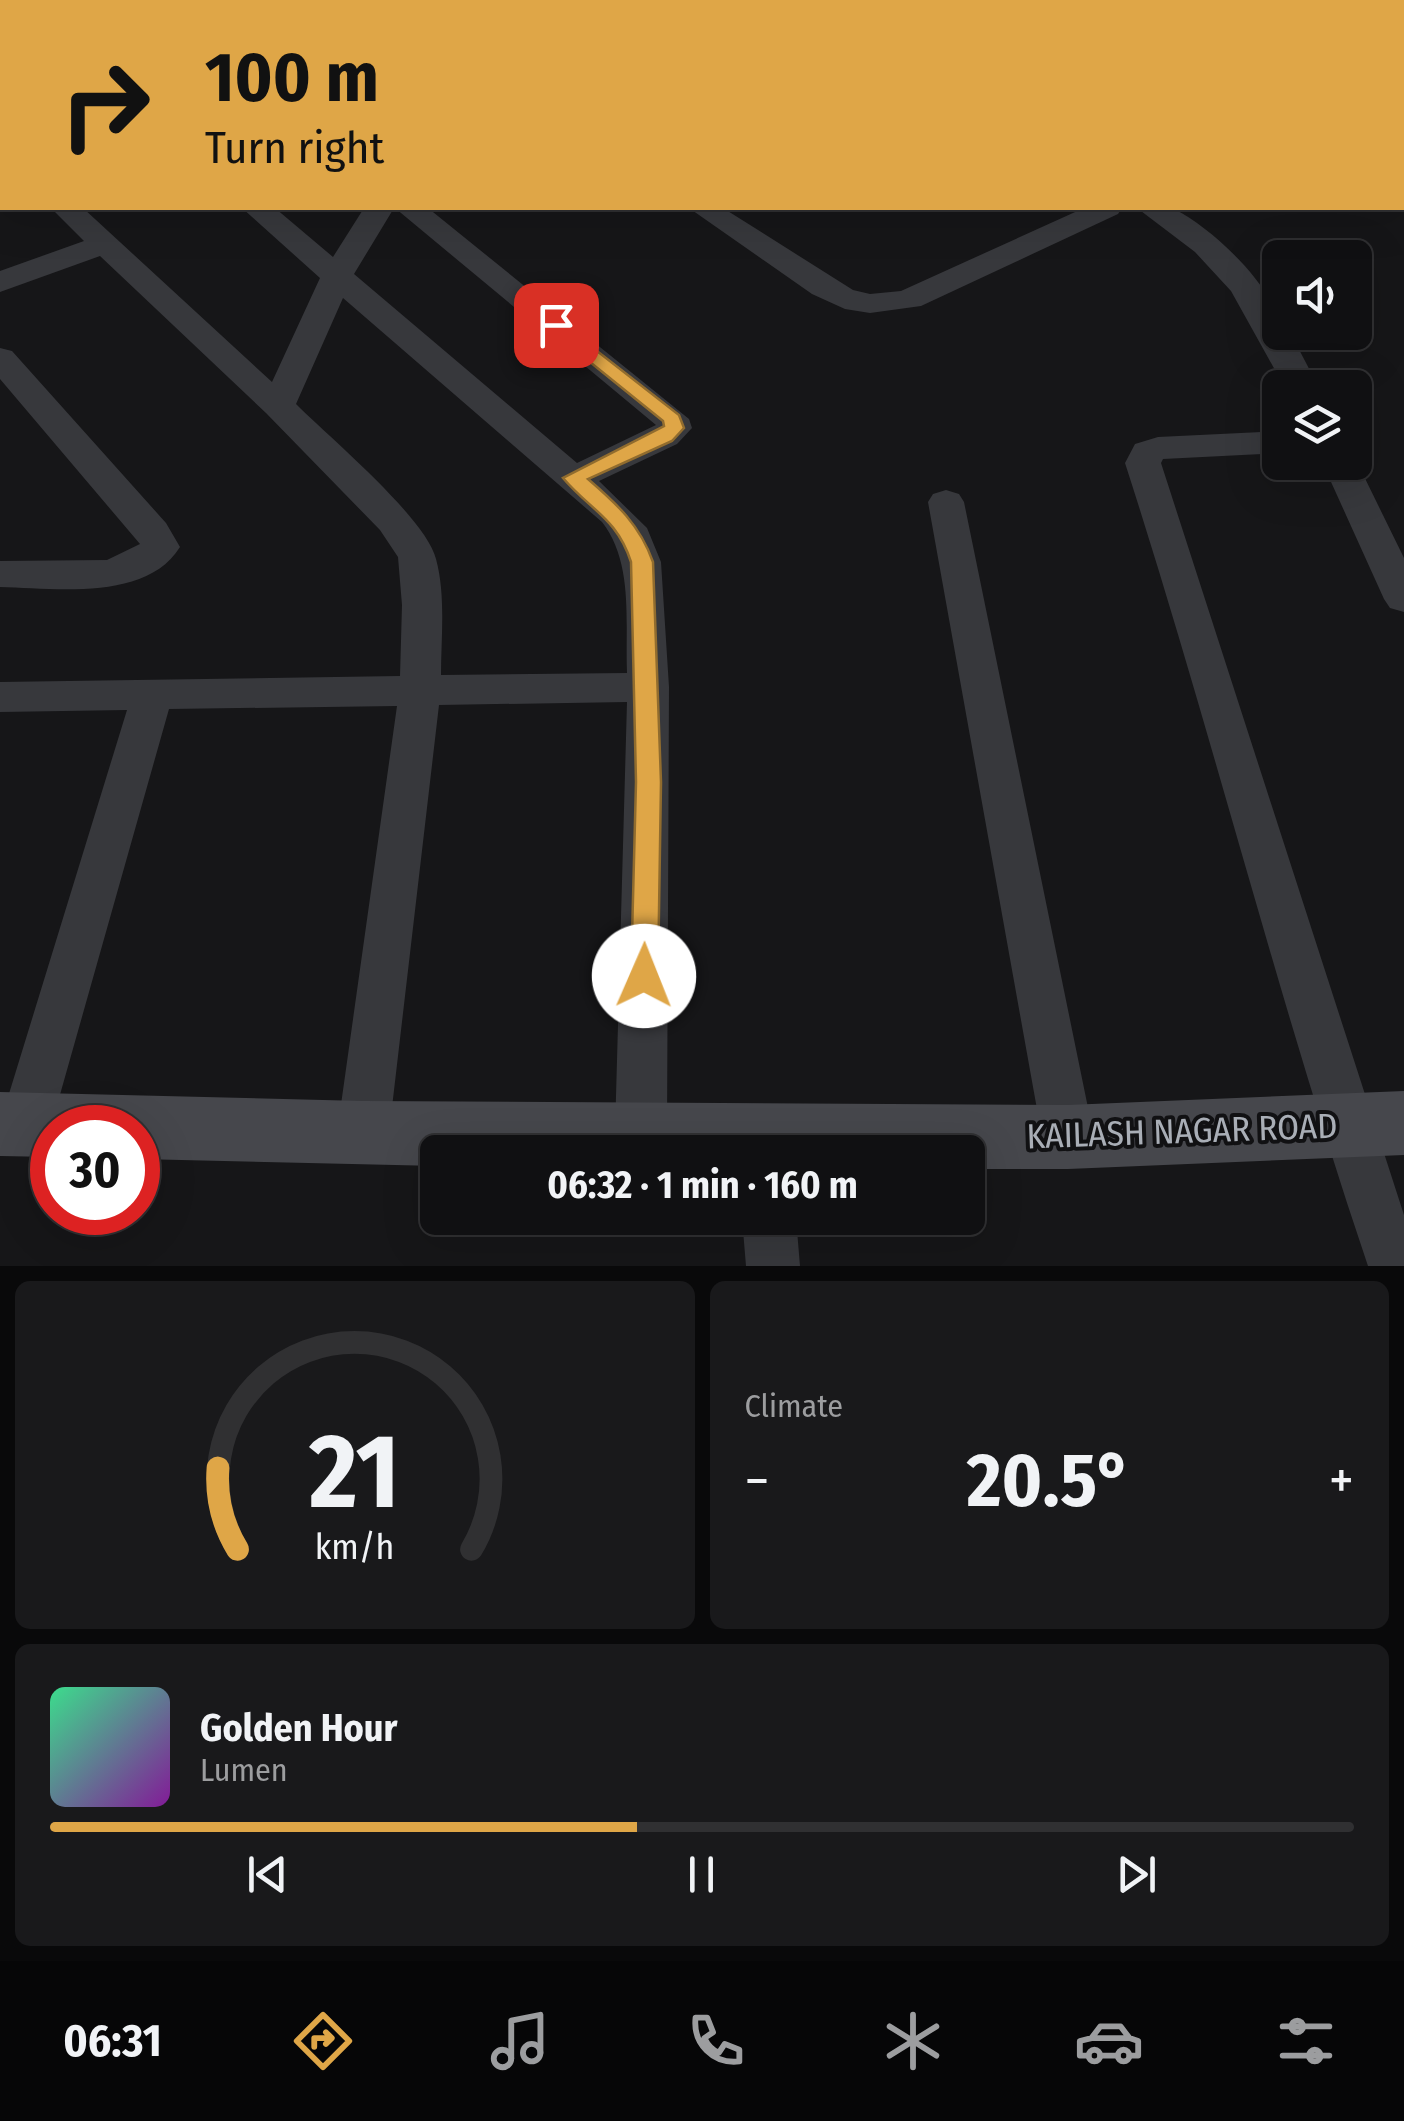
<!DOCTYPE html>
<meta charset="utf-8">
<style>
body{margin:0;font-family:"Fira Sans Condensed",sans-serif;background:#19191b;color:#f1f3f6;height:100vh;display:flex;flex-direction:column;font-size:38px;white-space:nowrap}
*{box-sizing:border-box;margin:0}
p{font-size:32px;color:#9c9d9f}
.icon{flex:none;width:55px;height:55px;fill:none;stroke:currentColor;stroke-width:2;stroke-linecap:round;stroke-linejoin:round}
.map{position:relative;height:1266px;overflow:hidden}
.details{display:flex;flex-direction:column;gap:15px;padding:15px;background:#09090a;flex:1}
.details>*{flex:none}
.hud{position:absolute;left:0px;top:0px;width:1405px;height:210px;box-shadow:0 10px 40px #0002,0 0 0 2px #303032;background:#dfa647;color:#111;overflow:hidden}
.fabs{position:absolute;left:1262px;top:240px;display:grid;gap:20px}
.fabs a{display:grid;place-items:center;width:110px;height:110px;border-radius:15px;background:#101012;box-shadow:0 10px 40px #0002,0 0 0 2px #303032;font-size:50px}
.speed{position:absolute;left:30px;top:1105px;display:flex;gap:20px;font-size:50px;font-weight:700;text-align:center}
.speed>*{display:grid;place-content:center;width:130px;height:130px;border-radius:50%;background:#101012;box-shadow:0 10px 40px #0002,0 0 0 2px #303032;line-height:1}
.speed .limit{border:15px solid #d22;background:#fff;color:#111}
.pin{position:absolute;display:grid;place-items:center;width:85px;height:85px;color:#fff;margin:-42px;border-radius:20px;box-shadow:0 5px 15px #0006}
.me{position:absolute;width:110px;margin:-55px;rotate:1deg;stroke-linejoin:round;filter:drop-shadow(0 0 8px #0008)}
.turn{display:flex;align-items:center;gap:35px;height:210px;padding:0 40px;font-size:45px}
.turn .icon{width:130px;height:130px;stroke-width:2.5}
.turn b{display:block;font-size:70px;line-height:85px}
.big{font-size:75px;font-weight:700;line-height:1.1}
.details .card{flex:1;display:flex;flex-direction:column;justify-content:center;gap:15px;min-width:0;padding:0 35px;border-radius:15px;background:#19191b}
.details .dial{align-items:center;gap:0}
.dial svg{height:260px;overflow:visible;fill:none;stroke:#303032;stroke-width:7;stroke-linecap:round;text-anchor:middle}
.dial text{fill:#f1f3f6;stroke:none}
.song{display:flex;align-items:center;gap:30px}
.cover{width:120px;height:120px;border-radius:15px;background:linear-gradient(135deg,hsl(150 70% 55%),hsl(290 70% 35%))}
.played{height:10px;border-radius:5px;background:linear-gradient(90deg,#dfa647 45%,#303032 45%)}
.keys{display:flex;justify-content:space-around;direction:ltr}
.heat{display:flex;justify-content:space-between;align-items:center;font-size:55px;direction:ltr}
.details .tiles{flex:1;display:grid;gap:15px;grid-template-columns:1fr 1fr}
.card:last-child{grid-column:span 2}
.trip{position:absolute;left:420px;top:1135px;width:565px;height:100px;border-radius:15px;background:#101012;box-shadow:0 10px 40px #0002,0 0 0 2px #303032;font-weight:700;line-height:100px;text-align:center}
.menu{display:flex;height:160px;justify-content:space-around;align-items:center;background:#060607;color:#9c9d9f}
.menu .icon{width:70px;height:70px}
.menu .active{color:#dfa647}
.menu b{font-size:45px;color:#f1f3f6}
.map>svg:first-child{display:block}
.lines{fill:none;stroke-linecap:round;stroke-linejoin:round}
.street{fill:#37383c;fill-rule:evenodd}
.secondary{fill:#46474c;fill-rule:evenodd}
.route{fill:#dfa647;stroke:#916c2e;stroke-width:2.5}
.labels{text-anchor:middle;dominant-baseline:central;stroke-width:8;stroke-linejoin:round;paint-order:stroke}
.near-street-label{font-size:35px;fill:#a9aeb6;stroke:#111113}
</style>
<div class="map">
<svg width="1404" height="1266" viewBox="0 0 1404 1266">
<rect width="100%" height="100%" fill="#161618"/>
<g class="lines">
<!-- street -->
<path class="street" d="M150 0H177L179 2H152Z
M528 0H555L557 2H530Z
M764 0H792L794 2H766Z
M1127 0H1156L1158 2H1129Z
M1283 0H1309L1310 2H1285Z
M1359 0H1389L1391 2H1361Z
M0 90H2V106H0Z
M1402 110H1404V127H1402Z
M0 136 2 137V156L0 155Z
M2 174V192L0 193V175Z
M51 208H83L272 382 320 278 242 208H275L333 257 364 208H394L354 274 577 463 656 425 395 208H428L689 419 692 428 677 444 599 481 647 528 661 562 669 687 667 1132 659 1148 649 1152 623 1148 615 1132 627 702 439 705 389 1133 381 1150 363 1156 345 1150 337 1133 397 706 169 709 52 1123 44 1139 26 1146 8 1139 0 1123 127 710 0 712V682L400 676 402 605 398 557 380 530 266 413 100 256 0 292V271L84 241ZM343 298 602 522C634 563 625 623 627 673L441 675C441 638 446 596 436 559 426 518 329 437 296 404Z
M689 208H723L853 290 870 294 901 291 1084 208H1122L1118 214 921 306 870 313 845 309 812 294Z
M1137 208C1148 207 1165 205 1176 210 1212 228 1280 291 1280 332H1290L1319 388H1285L1231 291 1195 252Z
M0 348 12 351 166 523 180 547C146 602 54 588 0 587V561L107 560 140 544 0 379Z
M1280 431V453L1163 459 1161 463 1404 1215V1266H1368C1278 1001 1211 729 1125 463L1135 444 1158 437Z
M1355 458 1404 558V612L1390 608 1384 599 1322 462H1355Z
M946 490 959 494 964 502 1094 1137 1086 1154 1068 1160 1050 1154 1042 1137 928 502 933 494Z
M742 1218H796L800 1266H746Z"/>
<!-- secondary -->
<path class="secondary" d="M1404 1091V1155L1068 1169H968V1152H438V1166L138 1159V1128H52V1157L0 1156V1092L363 1101 1068 1105Z"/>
</g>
<!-- route -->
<path class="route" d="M556 319 679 415 684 428 672 441 588 479C617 504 640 525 653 562L661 782 658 976 654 984 644 987 635 984 631 976 636 782 631 562C617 518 590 510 563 478L664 426 663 421 549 329V321Z"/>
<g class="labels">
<!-- near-street labels -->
<g class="near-street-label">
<text transform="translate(1182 1131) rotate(-2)">KAILASH NAGAR ROAD</text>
</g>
</g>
</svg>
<div class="fabs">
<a><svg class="icon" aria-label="sound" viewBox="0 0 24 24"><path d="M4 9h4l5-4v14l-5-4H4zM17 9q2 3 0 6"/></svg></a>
<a><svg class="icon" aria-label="layers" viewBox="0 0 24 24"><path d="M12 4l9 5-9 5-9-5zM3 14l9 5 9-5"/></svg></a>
</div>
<div class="speed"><div class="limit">30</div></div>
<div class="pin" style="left:556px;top:325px;background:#d93025"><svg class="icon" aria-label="arrive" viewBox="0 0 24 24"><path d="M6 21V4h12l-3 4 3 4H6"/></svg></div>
<svg class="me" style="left:644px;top:976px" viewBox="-20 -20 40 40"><circle r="19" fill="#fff"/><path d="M0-13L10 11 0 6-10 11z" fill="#dfa647"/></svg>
<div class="trip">06:32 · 1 min · 160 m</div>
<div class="hud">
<div class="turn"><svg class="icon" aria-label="right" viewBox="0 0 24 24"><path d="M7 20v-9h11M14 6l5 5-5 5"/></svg><div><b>100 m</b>Turn right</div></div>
</div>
</div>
<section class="details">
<div class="tiles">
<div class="card dial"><svg viewBox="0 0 100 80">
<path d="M14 69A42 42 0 1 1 86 69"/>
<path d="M14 69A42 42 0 0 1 8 44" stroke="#dfa647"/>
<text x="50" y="56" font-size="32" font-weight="700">21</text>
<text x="50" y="72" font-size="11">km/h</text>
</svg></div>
<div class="card"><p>Climate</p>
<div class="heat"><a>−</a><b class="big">20.5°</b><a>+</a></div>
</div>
<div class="card">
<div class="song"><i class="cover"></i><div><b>Golden Hour</b><p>Lumen</p></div></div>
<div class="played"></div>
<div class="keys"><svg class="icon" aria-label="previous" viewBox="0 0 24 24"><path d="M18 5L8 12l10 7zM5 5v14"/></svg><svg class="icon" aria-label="pause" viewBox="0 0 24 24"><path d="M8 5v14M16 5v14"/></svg><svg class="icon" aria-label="next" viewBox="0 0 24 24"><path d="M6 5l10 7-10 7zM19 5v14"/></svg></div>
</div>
</div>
</section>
<nav class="menu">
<b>06:31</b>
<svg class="icon active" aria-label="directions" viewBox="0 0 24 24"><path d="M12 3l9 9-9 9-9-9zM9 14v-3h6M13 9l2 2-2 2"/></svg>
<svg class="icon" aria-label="music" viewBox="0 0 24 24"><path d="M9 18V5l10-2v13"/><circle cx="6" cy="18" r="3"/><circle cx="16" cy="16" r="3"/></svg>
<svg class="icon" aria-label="phone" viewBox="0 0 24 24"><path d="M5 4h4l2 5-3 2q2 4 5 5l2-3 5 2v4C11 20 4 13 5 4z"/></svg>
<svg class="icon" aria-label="climate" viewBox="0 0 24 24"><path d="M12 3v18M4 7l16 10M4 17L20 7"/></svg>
<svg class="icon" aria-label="car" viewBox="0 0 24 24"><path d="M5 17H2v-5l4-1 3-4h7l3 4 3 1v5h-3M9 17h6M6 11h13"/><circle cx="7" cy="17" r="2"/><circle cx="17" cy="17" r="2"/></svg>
<svg class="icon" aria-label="filters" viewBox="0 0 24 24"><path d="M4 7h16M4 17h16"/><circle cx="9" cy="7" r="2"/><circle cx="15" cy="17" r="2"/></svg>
</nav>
